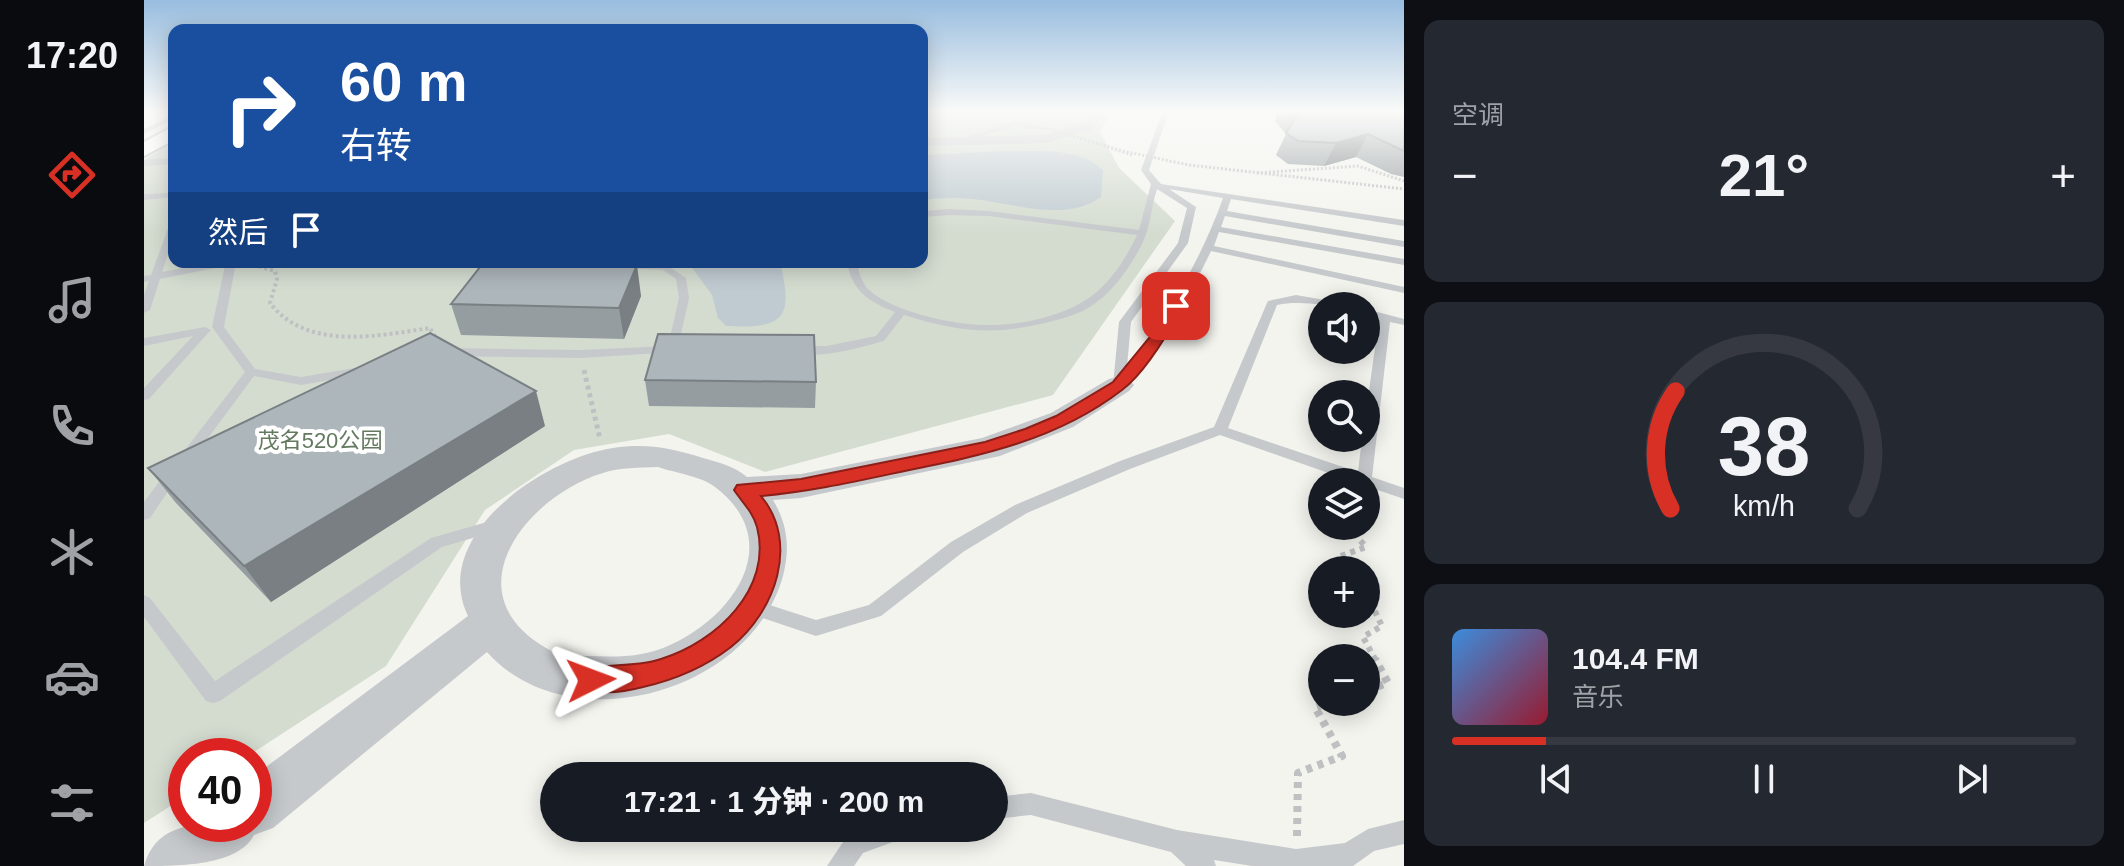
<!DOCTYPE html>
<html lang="zh">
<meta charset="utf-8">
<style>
body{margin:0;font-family:Arial,"Noto Sans SC",sans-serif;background:#242831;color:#f1f3f6;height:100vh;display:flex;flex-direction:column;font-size:30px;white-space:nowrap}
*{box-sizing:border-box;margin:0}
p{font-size:26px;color:#9ea1a6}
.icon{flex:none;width:44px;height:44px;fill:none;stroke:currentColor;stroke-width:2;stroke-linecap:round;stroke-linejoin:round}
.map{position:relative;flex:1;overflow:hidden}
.drawer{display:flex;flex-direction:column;gap:20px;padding:20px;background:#0d0f14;width:720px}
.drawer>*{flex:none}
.top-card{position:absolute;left:24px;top:24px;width:760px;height:244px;border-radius:16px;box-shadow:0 4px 20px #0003;background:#1a4fa0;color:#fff;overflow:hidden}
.fabs{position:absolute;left:1164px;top:292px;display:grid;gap:16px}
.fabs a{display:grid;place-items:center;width:72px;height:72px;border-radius:50%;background:#171b24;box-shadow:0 4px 20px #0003;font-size:40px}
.speed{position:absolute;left:24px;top:738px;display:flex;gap:16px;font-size:40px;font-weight:700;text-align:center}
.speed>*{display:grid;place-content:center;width:104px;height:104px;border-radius:50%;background:#171b24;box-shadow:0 4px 20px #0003;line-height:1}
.speed .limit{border:12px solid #d22;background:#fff;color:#111}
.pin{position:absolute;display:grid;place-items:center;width:68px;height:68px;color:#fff;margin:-34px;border-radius:16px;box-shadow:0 4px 12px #0006}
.me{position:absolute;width:88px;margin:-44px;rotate:87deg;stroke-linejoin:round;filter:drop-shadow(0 0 6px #0008)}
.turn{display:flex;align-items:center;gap:28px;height:168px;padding:0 40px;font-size:36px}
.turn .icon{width:104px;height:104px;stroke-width:2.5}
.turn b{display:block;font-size:56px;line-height:68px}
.then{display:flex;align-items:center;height:76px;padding:0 40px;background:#0003;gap:16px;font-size:30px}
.big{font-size:60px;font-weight:800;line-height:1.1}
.drawer .tile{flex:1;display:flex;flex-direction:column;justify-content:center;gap:12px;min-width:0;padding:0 28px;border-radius:16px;background:#242831}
.drawer .dial{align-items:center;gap:0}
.dial svg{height:208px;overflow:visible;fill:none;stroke:#363941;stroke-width:7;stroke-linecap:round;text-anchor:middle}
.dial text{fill:#f1f3f6;stroke:none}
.song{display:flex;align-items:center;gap:24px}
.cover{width:96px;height:96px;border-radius:12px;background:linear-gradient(135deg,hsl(210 70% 55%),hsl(350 70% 35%))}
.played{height:8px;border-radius:4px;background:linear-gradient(90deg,#d93025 15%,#363941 15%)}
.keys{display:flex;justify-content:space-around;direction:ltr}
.heat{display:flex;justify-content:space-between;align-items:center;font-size:44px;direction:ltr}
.trip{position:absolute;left:396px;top:762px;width:468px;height:80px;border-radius:40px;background:#171b24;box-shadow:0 4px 20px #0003;font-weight:800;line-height:80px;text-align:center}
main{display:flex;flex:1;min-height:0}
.tab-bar{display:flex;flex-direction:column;width:144px;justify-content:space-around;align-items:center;background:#090b0e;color:#9ea1a6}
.tab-bar .icon{width:56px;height:56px}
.tab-bar .active{color:#d93025}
.tab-bar b{font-size:36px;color:#f1f3f6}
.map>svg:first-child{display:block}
.green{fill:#d4dcd0}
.water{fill:#c0cbd1}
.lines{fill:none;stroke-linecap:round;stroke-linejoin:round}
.secondary-casing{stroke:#b7bcc1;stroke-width:4}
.path-far4{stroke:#bec0c2;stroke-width:3;stroke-dasharray:2 2;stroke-linecap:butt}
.path-far3{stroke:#bec0c2;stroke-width:4;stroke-dasharray:3 3;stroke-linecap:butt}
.path-far2{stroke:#bec0c2;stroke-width:5;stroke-dasharray:4 4;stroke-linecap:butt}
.path-far1{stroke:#bec0c2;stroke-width:6;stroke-dasharray:5 5;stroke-linecap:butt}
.path{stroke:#bec0c2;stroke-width:8;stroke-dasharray:6 6;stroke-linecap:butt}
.service{fill:#c6c9cc;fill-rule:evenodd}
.pedestrian{fill:#c6c9cc;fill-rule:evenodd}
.minor{fill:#c6c9cc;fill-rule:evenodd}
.tertiary{fill:#c6c9cc;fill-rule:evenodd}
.secondary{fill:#fff;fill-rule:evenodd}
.path-bridge{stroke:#bec0c2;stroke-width:3;stroke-dasharray:2 2;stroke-linecap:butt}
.wall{fill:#959da1}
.shaded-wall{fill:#797f83}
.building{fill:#adb6bb;stroke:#797f83;stroke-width:2}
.route{fill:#d93025;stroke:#8d1f18;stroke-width:2}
.labels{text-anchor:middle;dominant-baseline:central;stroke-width:8;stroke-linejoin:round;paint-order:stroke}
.park-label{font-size:22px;fill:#647a5f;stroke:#fff}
</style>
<main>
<nav class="tab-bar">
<b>17:20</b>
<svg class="icon active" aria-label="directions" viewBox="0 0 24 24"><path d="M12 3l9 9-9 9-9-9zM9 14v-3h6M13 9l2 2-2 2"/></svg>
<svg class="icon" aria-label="music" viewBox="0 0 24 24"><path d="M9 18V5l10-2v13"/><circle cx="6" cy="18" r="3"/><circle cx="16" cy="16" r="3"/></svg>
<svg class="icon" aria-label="phone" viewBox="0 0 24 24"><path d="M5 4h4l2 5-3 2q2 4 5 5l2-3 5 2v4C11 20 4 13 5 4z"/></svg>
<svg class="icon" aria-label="climate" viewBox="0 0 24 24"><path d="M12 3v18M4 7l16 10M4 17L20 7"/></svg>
<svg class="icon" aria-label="car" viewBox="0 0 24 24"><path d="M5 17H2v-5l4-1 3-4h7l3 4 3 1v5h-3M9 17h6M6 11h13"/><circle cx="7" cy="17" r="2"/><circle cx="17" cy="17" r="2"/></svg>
<svg class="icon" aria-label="filters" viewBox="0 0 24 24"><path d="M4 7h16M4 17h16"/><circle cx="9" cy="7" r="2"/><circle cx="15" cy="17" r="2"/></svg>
</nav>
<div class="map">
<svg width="1260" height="866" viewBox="0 0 1260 866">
<rect width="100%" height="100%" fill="#f4f4ef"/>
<!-- green -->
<path class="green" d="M778 111H967L956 132 975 168 1031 221 909 395 621 472 525 434 430 450 341 510 242 666 104 756H42V796L0 823V160L30 141V262H778Z"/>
<!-- water -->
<path class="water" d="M862 151C894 152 933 146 959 170L957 197C921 223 870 203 828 199 811 197 795 198 778 200V155Z
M544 262H636C650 319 640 329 582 326L574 318 568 295Z"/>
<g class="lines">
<defs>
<path id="secondary" d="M30 126V140L0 156V142Z"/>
</defs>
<!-- secondary casing -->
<use href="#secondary" class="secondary-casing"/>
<!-- path-far4 -->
<path class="path-far4" d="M952 143 988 155
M1113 173 1214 166 1260 181"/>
<!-- path-far3 -->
<path class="path-far3" d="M103 263 131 271 133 279 126 303C163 351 233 336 286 328L292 338"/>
<!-- path-far2 -->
<path class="path-far2" d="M440 370 456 439"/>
<!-- path-far1 -->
<path class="path-far1" d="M1203 526 1222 547 1194 557 1204 570
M1222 593 1238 626 1219 637 1232 661"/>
<!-- path -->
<path class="path" d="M1222 690 1244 683 1231 659
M1153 836 1154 773 1198 756 1171 707 1186 702"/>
<!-- service -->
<path class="service" d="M1019 111H1025L1005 170 1017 184 1260 220V226L1087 199 1083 211 1260 241V247L1081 216 1077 227 1260 259V265L1075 232 1070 246 1260 287V293L1067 251C1044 301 1013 345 980 388H970L969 385 975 322 1034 243 1043 208 1013 189C1007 207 1007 224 999 242 988 264 971 290 950 304 937 314 920 318 905 322 849 336 815 332 760 315L740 341C718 347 664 363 645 350L651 346H683L732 336 751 312C725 302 708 291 703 262H713C715 272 717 282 725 290 747 311 810 325 840 325 872 326 913 318 940 301 963 288 982 259 993 235L845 216 805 215 778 217V211L805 209 845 211 995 230 1007 184 997 170ZM1025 189 1079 198C1057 260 1024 315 983 367L987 322 1044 243 1052 207Z
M30 114V119L0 134V129Z
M871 122 905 128 902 130 871 126 813 143 810 141Z
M30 193V197L0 200V194Z
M30 220V236L18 272 72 262H92L80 327 111 369 157 377 217 367 223 371 221 374 157 385 110 376 47 461H37L35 458 37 455 101 372 68 327 81 266 16 279 6 310 0 313V295L5 281 0 282V276L7 275 26 223Z
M474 263 521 264 542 278 545 298 533 352 436 358 304 356 298 352 304 348 436 350 524 346 535 298 532 279 519 270 470 268V264Z
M1152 295 1198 303 1203 306C1179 306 1156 300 1133 305L1084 428 1214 472 1218 438H1222V412L1235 319 1222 315V309L1260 319V325L1246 322 1228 477 1260 488V499L1222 486V482H1210L1076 435 986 469 883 513 819 552 737 616 672 636 601 612 598 607 601 602 607 599 672 620 725 605 807 542 871 505 976 461 1070 427 1123 303 1124 301Z
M61 327 67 330 65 332 5 399 0 400V388L49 336 0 346V338Z
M29 469 34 470 36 474 6 518 0 520V502L24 470Z
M350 520 356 522 358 526 356 530 298 547 76 701 69 703 62 701 0 617V595L6 598 71 681 287 538Z
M887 793 1033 830 1152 849 1201 843 1224 829 1260 820V844L1230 851 1209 866H1108L1070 860 1072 866H1042L1027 852 887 815 850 819V797Z
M723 828H769L765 836 719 853 710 866H683L703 836Z"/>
<!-- pedestrian -->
<path class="pedestrian" d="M30 158V164L0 166V160Z"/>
<!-- minor -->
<path class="minor" d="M951 111H963L948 129 902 143 778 146V138L901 135 940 123Z"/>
<!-- tertiary -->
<path class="tertiary" d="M975 376 985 379 990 385 985 391 929 427 856 456 657 498 629 500C644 525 646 549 639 576 607 693 425 744 343 652L129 828 110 835C94 866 35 866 0 866 14 815 68 824 110 824V776L324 616C285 535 401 458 469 448 502 443 527 448 559 458 576 463 590 466 603 477L657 474 838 438 907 413 965 379ZM514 467C531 473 557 476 571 487 642 541 591 616 526 645 499 658 471 657 443 656 428 655 415 656 402 648 306 592 383 496 459 473 476 467 496 468 514 467Z"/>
<!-- secondary -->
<use href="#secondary" class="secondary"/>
<!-- path-bridge -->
<path class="path-bridge" d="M902 128 979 151 1045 165 1260 189"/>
</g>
<!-- wall -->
<path class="wall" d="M1133 111H1260V177L1247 174 1212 157 1180 166 1144 164 1132 155 1142 134 1131 121Z
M484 265 497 296 480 339 317 335 307 304Z
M501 380 672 382 671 408 505 406Z
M401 426 127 602 32 503 4 468Z"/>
<!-- shaded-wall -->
<path class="shaded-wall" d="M1224 134 1212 157 1180 166 1192 143Z
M472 262H484L485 273 471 265Z
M493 265 497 296 480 339 475 308Z
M392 391 401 426 127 602 100 566Z"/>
<!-- building -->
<path class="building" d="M1150 111H1260V151L1224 134 1192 143 1154 141 1142 133 1154 114Z
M340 262H472L471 265H493L475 308 307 304Z
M286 333 392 391 100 566 4 468Z
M514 334 670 335 672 382 501 380Z"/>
<!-- sky -->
<linearGradient id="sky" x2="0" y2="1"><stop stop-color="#98bddf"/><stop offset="0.48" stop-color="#fafaf8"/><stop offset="1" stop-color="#fafaf8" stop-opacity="0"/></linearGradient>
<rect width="1260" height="232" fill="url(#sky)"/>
<!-- route -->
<path class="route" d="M1032 302 1039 306C1025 332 1002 372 978 390 912 441 835 456 756 472 709 482 664 492 617 496 656 543 631 612 587 647 561 667 530 680 499 687 480 692 456 695 438 688L434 680 438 671C463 662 492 668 517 659 572 642 629 589 613 527 609 512 598 502 590 490L593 485 657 479 841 442 881 429 912 416 969 382 1010 332 1027 303Z"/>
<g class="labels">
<!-- park labels -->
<g class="park-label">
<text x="176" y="440">茂名520公园</text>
</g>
</g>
</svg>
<div class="fabs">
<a><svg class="icon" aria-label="sound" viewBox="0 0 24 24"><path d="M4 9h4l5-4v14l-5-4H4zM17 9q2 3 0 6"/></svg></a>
<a><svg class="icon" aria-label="search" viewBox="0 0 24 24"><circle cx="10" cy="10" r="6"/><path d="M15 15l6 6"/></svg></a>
<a><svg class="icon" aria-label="layers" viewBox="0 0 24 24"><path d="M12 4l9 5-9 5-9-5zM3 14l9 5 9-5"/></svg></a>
<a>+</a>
<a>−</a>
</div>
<div class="speed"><div class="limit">40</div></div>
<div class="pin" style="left:1032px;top:306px;background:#d93025"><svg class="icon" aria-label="arrive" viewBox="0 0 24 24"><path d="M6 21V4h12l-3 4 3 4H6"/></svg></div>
<svg class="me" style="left:447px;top:680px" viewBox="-20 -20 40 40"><path d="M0-17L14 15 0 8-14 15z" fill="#d93025" stroke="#fff" stroke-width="4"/></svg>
<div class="trip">17:21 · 1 分钟 · 200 m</div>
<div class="top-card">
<div class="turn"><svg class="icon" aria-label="right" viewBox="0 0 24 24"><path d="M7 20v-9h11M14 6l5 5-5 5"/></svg><div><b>60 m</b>右转</div></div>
<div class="then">然后<svg class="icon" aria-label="arrive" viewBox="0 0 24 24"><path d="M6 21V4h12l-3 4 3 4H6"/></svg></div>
</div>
</div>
<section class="drawer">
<div class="tile"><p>空调</p>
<div class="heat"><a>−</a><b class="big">21°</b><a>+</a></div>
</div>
<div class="tile dial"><svg viewBox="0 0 100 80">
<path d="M14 69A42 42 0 1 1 86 69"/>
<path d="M14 69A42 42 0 0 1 16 24" stroke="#d93025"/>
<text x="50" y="56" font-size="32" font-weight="700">38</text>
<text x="50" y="72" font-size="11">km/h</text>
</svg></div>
<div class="tile">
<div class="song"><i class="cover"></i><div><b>104.4 FM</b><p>音乐</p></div></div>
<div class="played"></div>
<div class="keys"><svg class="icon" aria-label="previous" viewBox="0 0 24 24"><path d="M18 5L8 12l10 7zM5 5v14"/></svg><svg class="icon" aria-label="pause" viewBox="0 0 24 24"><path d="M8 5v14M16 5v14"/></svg><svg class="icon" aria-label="next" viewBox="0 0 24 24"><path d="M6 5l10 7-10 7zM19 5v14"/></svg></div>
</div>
</section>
</main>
